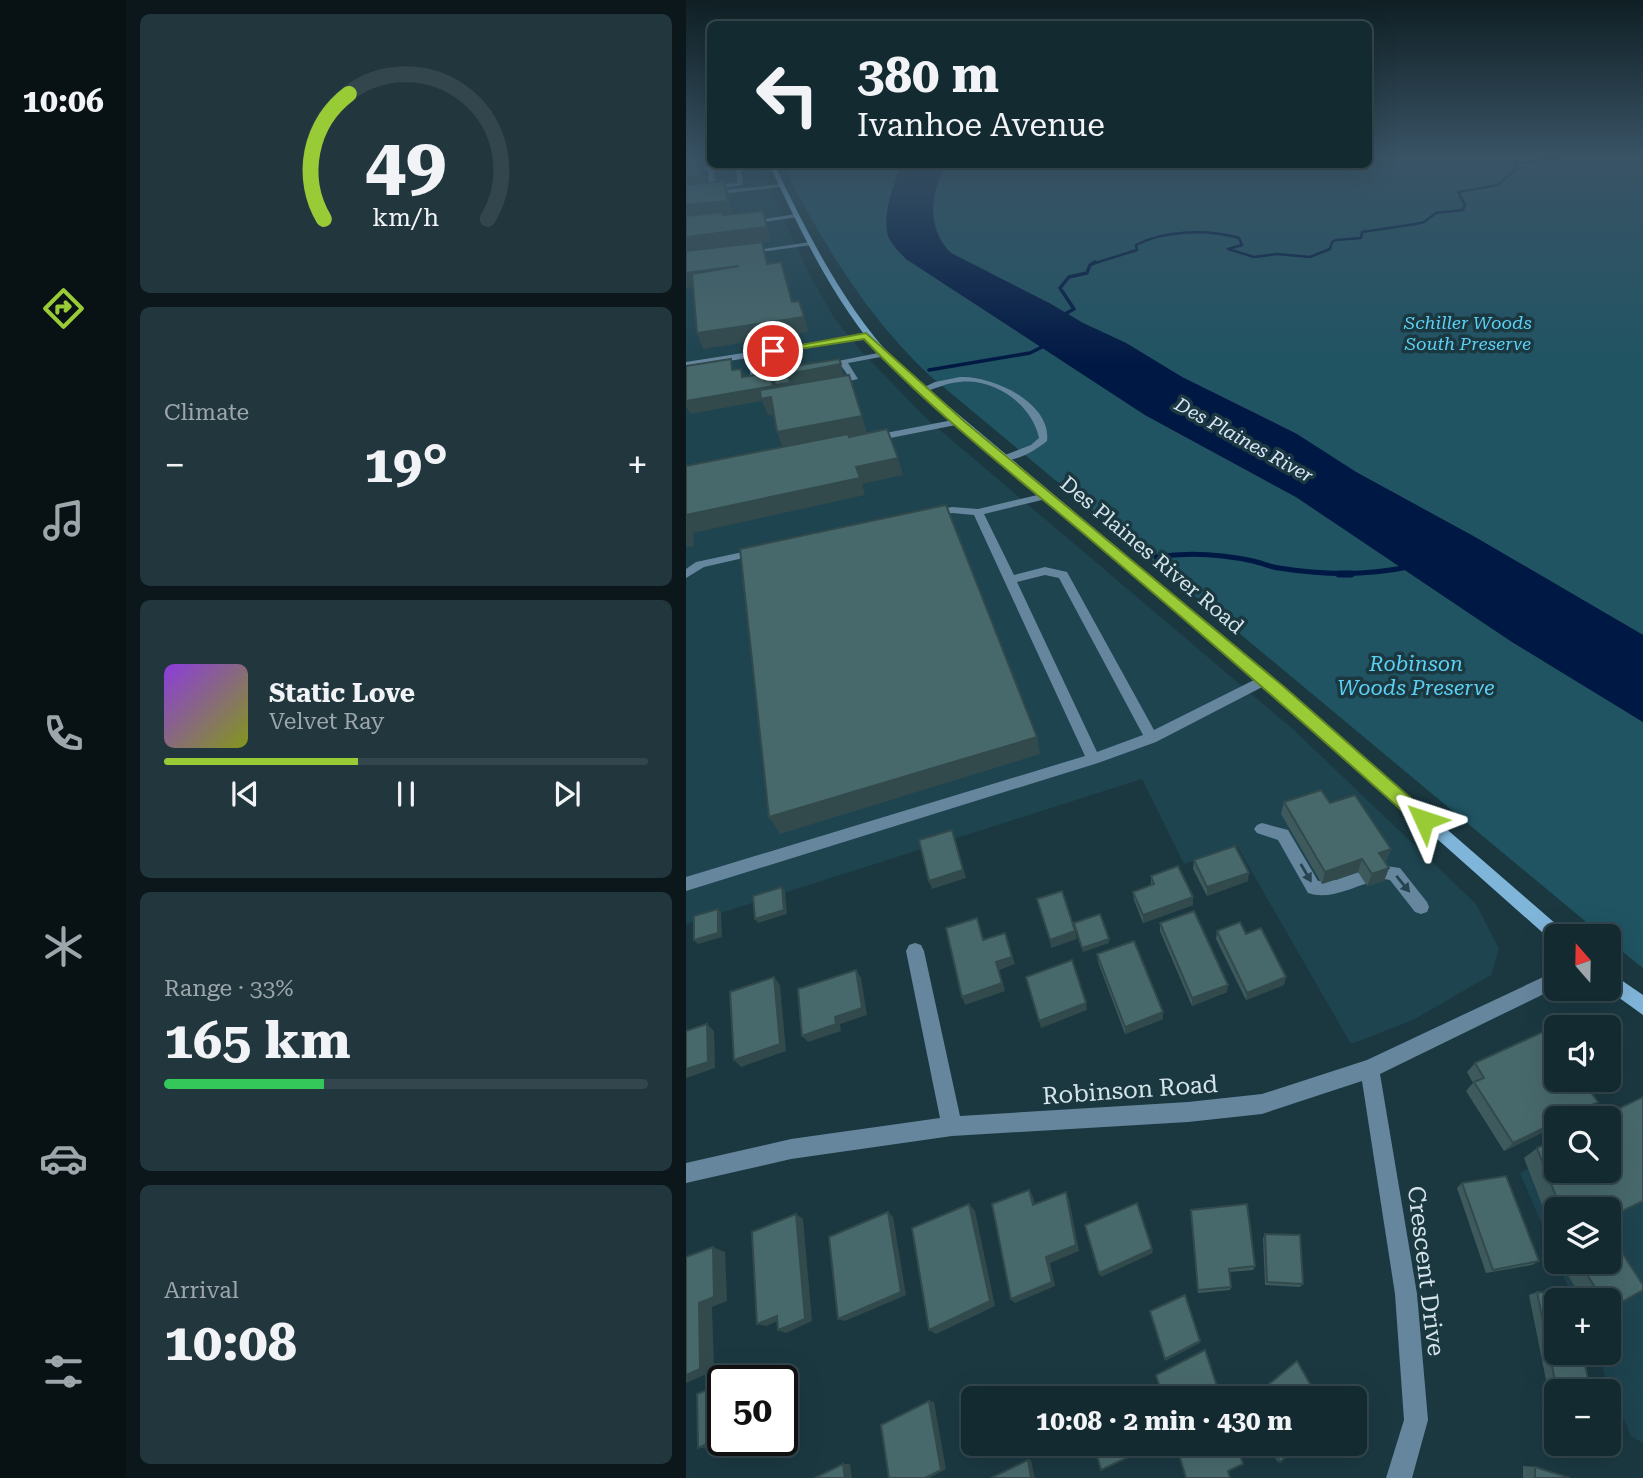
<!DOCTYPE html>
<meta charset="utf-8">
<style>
body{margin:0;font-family:"Roboto Serif",serif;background:#21363d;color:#f1f3f6;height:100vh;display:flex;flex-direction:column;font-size:26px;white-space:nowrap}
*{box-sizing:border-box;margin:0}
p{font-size:23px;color:#9da7ab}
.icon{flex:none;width:38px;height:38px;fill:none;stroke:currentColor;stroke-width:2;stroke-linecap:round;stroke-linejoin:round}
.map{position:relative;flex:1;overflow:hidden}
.drawer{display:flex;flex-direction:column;gap:14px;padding:14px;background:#0b171b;width:560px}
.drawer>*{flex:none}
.banner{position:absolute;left:21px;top:21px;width:665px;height:147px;border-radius:10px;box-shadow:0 7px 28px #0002,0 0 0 2px #33464d;background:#142a31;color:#f1f3f6;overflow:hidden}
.needle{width:46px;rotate:340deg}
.tools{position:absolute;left:858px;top:924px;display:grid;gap:14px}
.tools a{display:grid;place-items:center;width:77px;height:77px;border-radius:10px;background:#142a31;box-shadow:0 7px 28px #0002,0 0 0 2px #33464d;font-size:35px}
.speed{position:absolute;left:21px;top:1365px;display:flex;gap:14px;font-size:35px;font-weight:700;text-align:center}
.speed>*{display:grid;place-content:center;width:91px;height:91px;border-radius:50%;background:#142a31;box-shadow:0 7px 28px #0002,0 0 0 2px #33464d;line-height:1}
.speed .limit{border:4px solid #111;border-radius:10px;background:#fff;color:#111}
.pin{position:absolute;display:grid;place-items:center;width:60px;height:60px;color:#fff;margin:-30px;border:4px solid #fff;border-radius:50%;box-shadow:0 2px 7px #0007}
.me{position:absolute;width:77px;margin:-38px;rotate:312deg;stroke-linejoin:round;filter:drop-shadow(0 0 5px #0008)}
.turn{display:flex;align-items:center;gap:24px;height:147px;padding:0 35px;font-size:32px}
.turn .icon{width:91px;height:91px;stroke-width:2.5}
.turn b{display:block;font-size:49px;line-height:60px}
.big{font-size:52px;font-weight:700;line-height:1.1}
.drawer .widget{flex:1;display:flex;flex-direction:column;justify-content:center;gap:10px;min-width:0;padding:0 24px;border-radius:10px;background:#21363d}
.drawer .dial{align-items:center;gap:0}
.dial svg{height:182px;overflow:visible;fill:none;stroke:#33464d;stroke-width:7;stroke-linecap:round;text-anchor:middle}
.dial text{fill:#f1f3f6;stroke:none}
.song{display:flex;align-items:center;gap:21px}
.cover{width:84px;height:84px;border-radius:10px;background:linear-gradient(135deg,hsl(270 70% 55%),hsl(70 70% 35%))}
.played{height:7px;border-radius:4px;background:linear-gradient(90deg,#99cb36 40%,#33464d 40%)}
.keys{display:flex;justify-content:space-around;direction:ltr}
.heat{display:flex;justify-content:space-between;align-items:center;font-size:38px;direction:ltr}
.charge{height:10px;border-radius:5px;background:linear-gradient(90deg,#34c759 33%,#33464d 0)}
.trip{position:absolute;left:275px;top:1386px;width:406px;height:70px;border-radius:10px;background:#142a31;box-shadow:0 7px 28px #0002,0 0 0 2px #33464d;font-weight:700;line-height:70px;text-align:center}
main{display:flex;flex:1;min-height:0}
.dock{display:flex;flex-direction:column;width:126px;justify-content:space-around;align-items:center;background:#081114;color:#9da7ab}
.dock .icon{width:49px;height:49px}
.dock .active{color:#99cb36}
.dock b{font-size:32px;color:#f1f3f6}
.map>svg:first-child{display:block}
.built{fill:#1e4450}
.green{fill:#205463}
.water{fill:#001844}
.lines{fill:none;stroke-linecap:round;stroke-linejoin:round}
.stream-far3{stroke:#001844;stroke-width:2.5}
.stream-far2{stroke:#001844;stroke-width:3.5}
.stream-far1{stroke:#001844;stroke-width:5}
.stream{stroke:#001844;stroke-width:7}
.lane{fill:#66869e;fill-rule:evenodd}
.street{fill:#66869e;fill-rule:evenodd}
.secondary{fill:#80b5da;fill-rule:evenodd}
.wall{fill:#3e5a5d}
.shaded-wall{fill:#324a4c}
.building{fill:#48696c;stroke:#324a4c;stroke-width:2}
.oneway{fill:#26444f}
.route{fill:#99cb36;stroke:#638423;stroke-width:2}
.labels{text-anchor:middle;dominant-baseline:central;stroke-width:7;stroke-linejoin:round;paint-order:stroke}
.far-park-label{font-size:18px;font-style:italic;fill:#5cd0f3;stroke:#1b3841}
.far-water-label{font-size:19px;font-style:italic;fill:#d9e5f8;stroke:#1b3841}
.street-label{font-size:21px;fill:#d4e4ea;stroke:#1b3841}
.park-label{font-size:21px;font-style:italic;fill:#5cd0f3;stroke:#1b3841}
.near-street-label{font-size:24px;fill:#d4e4ea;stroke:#1b3841}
</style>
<main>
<nav class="dock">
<b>10:06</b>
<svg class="icon active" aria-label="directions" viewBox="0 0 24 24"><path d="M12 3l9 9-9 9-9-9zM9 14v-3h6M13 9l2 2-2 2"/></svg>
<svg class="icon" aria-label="music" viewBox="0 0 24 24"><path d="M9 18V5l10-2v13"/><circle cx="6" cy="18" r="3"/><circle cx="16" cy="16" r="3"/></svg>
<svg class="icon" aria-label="phone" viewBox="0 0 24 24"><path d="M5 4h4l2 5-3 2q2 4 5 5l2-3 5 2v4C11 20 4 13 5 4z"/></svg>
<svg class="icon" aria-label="climate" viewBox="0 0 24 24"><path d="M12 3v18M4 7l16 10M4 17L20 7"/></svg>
<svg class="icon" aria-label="car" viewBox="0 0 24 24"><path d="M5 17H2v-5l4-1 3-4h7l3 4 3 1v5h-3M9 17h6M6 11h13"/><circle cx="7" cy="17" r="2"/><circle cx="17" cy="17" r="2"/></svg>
<svg class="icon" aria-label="filters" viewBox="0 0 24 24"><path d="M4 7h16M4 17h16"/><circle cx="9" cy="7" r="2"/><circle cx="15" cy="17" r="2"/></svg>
</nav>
<section class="drawer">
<div class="widget dial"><svg viewBox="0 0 100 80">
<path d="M14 69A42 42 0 1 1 86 69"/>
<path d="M14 69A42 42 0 0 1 25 14" stroke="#99cb36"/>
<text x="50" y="56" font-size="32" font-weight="700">49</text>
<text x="50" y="72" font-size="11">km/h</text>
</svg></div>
<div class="widget"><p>Climate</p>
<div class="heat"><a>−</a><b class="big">19°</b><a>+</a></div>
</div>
<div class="widget">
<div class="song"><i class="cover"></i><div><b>Static Love</b><p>Velvet Ray</p></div></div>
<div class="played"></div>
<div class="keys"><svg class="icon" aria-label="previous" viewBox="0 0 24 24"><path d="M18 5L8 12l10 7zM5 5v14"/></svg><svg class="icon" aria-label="pause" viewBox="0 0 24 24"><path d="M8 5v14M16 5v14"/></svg><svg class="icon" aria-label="next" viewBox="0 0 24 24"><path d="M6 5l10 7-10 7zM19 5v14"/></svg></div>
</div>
<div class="widget"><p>Range · 33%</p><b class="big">165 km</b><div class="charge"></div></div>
<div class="widget"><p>Arrival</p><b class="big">10:08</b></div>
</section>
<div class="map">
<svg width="957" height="1478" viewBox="0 0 957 1478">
<rect width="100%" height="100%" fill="#1b3841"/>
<!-- built -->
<path class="built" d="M0 158H24V164L74 165 123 274 149 319 174 350 241 419 609 731 790 904 813 949 805 975 727 1020 665 1044 551 846 498 864 456 779 0 924Z
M957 1107V1443L945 1436 910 1353H922V1300H888L871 1262H922V1209H870V1258L834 1173 870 1154V1171H922Z"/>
<!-- green -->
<path class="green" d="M683 158H957V635L789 537 670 472 610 434 496 377 440 343 397 323 365 304 265 253C249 238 242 205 249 185 252 178 256 171 260 165L682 164Z
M96 165H217L209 179 220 259 459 415 610 497 826 642 957 722V968L922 940V936H917L243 375C176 311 139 245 96 165Z"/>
<!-- water -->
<path class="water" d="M217 165H260C245 192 239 229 265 253L365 304 397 323 440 343 496 377 611 434 670 472 789 537 957 635V722L826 642 610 497 459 415 220 259C214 253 205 244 202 236 196 215 207 183 217 165Z"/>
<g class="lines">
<!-- stream-far3 -->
<path class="stream-far3" d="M406 264 451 250 450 245C479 230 522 229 553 238L556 245 542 249 568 257 591 254 624 257 644 249 646 242 650 240 675 238 676 232 730 224 738 222 750 213 777 210 779 205 772 192 812 185 829 170V164L872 158"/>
<!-- stream-far2 -->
<path class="stream-far2" d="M375 316 388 309 374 288 383 277 401 273 404 265 409 262
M243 370 344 353 364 343"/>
<!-- stream-far1 -->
<path class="stream-far1" d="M470 557C502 552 535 554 567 561 576 563 584 567 593 568 636 575 679 576 722 567"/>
<!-- stream -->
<path class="stream" d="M653 574H665"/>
<!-- lane -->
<path class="lane" d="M45 164H66L55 167 57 185 26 189 23 187 22 170 0 173V169ZM49 167 52 183 29 185 28 170Z
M97 184 95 187 0 198V194Z
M110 214 112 217 63 224 60 222Z
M124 242 126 245 60 254 57 252Z
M197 352H200V356L162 363 172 379 145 385V381L163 377 154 364 136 368 132 365Z
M61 353 68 355 73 387 66 385Z
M274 377C306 375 366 403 361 441 349 451 329 462 314 461V457L345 445 353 438C346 404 308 378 274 382 260 383 248 389 236 393L232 390 249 382Z
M272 419 275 420V424L184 442 179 439 184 436Z
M360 493 364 494V498L298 514 328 575 359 567 381 572 468 730 574 677H584L586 680 584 683 470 742 412 763 0 891V877L399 756 288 515 266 513 245 517 240 514 241 512 266 507 292 509ZM359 575 373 578 457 735 411 752 331 582Z
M71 549 75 550V554L18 567 0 578V569L10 562Z
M576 823 602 830 632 881 650 880 676 871 682 873 684 878 682 883C663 889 642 900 622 893L592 840 571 833 568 829 571 825Z
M693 865 714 868 741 902 743 907 741 912 735 914 729 912 704 880 687 877 685 872 687 867Z"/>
<!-- street -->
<path class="street" d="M180 334H183V338L0 368V362Z
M229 943 235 945 238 951 274 1116 502 1102 576 1094 681 1060 870 971V988L694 1074 731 1294 742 1420 726 1478H700L718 1420 709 1294 676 1081 576 1114 502 1122 266 1136 105 1159 0 1183V1163L105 1139 254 1118 220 951 223 945Z"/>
<!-- secondary -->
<path class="secondary" d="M83 164H88C123 236 157 305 211 363L597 687 878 931 880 936H870V943L866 941 587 693 205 367C151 307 117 237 83 164Z
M922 971 957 995V1015L921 989Z"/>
</g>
<!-- wall -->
<path class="wall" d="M598 802 644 803 705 849 700 861 698 862 703 868 698 881 681 886 672 872 636 884 595 814Z
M508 860 562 881 521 896 507 869Z
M465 876 507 905 457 923 448 900 447 892 465 886Z
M474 923 541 992 506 1006 474 931Z
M531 931 560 934 598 985 560 1000 530 939Z
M411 954 477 1012V1019L439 1034 412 962Z
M789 1063 901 1111 885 1118H870V1126L818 1151 780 1091 787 1083 781 1072Z
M851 1148 922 1209H870V1241L838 1158Z
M776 1183 853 1261 846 1265 800 1273 771 1188Z
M505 1210 569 1266 567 1270 543 1272 545 1287 544 1290 512 1293Z
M579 1234 617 1284 614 1287 579 1285 577 1238Z
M878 1262H922V1300H897L884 1279Z
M851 1292 905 1391H870V1395H863L843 1295Z
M582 1444H614L594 1462 591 1461Z
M837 1466 849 1467 884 1478H837Z"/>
<!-- shaded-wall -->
<path class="shaded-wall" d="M13 159 18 171 19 188 0 190V177Z
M38 181 43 194 46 214 37 215 41 225 0 219V205Z
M77 211 85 241 0 251V237Z
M53 266 58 280 0 288V273Z
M113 301 123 332 17 349 11 333Z
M102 344 110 372 155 364 158 377 93 398 89 386 92 398 91 414 82 415 76 401 4 414 0 406V401L84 373 89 385 102 374Z
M176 416 181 433 97 449 91 432Z
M212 458 217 475 176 484 179 495 7 533 8 546 0 547V515L170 467Z
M351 737 354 754 94 834 83 817Z
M266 830 280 878 246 889 243 881Z
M705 849 700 861 688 865 693 853Z
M676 859 672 872 636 884 639 872Z
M703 868 698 881 681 886 686 874Z
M563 873 562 881 521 896V887Z
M96 887 99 891 101 914 72 923 69 919Z
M507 897V905L457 923V915Z
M32 909 35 913 36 937 12 944 8 940Z
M389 931 391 939 365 948 364 940Z
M319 933 329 964 313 970 319 991 279 1005 276 997 310 962Z
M423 939V943L397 952 396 948Z
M170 970 175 978 181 1015 154 1024 155 1031 122 1042 116 1036 149 1017Z
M88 977 94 985 100 1051 55 1067 48 1060Z
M600 977 598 985 560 1000 561 993Z
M542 985 541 992 506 1006V998Z
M400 1003 401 1010 355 1028 353 1021Z
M477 1012V1019L439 1034V1027Z
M21 1024 28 1031 29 1068 0 1078V1069Z
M912 1102 901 1111 885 1118H878Z
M870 1122V1126L818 1151 827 1143Z
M343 1190 347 1197 351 1212 347 1205Z
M380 1192 383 1199 393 1251 364 1263 369 1286 329 1303 325 1299 360 1257Z
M283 1204 289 1211 309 1306 250 1334 243 1330Z
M202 1212 207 1217 220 1295 159 1321 152 1319Z
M110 1214 117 1219 126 1321 100 1333 92 1330Z
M27 1247 39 1252 41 1301 26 1307 28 1371 0 1383V1375L13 1303Z
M466 1249 467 1253 415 1277 413 1273Z
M91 1316 99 1318 80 1326 71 1324Z
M514 1341V1343L479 1361V1359Z
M243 1401 248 1402 260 1469 243 1478H239Z
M37 1437V1440H40L22 1448H12Z
M342 1460H345L349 1478H345Z
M157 1464H164L166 1478H159Z"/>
<!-- building -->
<path class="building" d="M13 159 15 176 0 177V160Z
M38 181 42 201 0 205V185Z
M77 211 81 227 0 237V216L36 212 37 215Z
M76 242 81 264 95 262 106 302 113 301 118 317 11 333 6 274 53 266 0 273V251Z
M102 344 108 366 153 359 155 364 102 374 104 383 89 385 80 347Z
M45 359 46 370 55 369 56 377 84 373 87 386 0 401V366Z
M163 375 176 416 91 432 85 397 75 399 74 390Z
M201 429 212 458 170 467 174 478 0 515V466L162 434 163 437Z
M260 505 351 737 83 817 54 549Z
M635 790 644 803 669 795 705 849 693 853 703 868 686 874 676 859 639 872 598 802Z
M266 830 277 870 243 881 233 840Z
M549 846 563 873 521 887 508 860Z
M492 866 507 897 457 915 447 892 468 884 465 876Z
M96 887 98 910 69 919 67 896Z
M376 891 389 931 364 940 351 899Z
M32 909V933L8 940V916Z
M508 911 542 985 506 998 474 923Z
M414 914 423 939 396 948 388 923Z
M291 918 297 940 319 933 326 957 310 962 316 983 276 997 260 928Z
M554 922 560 934 575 928 600 977 561 993 531 931Z
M448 941 477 1012 439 1027 411 954Z
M386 960 400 1003 353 1021 340 977Z
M170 970 176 1008 149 1017 150 1024 116 1036 112 989Z
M88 977 94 1044 48 1060 44 992Z
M21 1024 22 1062 0 1069V1031Z
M861 1030 870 1042V1080H896L912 1102 878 1118H870V1122L827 1143 788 1082 798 1078 789 1063Z
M957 1097V1201L922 1218V1209H875L851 1148 870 1139V1171H922V1118H913Z
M820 1176 853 1261 807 1270 776 1183Z
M343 1190 347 1205 380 1192 390 1245 360 1257 366 1282 325 1299 306 1204Z
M451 1203 466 1249 413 1273 399 1225Z
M283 1204 304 1301 243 1330 226 1228Z
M561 1204 569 1266 543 1269 545 1287 512 1290 505 1210Z
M202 1212 215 1292 152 1319 143 1237Z
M110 1214 119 1319 92 1330 91 1316 71 1324 66 1232Z
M922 1231 957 1285V1290L923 1309 922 1300H917L900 1273 896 1262H922Z
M579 1234 614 1235 617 1284 581 1282Z
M27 1247 28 1297 13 1303 14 1369 0 1375V1257Z
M851 1292 883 1294 884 1300H870V1353H896L905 1391H871Z
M499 1295 514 1341 479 1359 464 1311Z
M519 1350 535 1398H477L470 1375Z
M611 1361 632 1398H566Z
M37 1383V1437L12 1448 11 1394Z
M439 1393 441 1398H428Z
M243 1401 255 1470 239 1478H203L195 1425Z
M408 1444H453L455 1451 415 1470Z
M490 1444H550L557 1464 542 1471 544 1478H500Z
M584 1444H614L594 1462Z
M342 1460 345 1478H305Z
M157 1464 159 1478H129Z
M849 1467 884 1478H849Z"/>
<!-- one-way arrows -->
<defs><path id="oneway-solid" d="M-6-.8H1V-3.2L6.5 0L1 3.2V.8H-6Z" transform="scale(1.75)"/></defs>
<g class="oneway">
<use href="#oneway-solid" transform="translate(620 873) rotate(60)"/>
<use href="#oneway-solid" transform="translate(717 884) rotate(51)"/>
</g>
<!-- sky -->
<linearGradient id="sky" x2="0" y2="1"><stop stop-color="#0f1f24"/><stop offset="0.43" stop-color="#395365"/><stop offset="1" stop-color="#395365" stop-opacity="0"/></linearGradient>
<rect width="957" height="365" fill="url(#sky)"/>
<!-- route -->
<path class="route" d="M180 333 279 422 597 686 744 815 747 820 744 825H732C624 728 515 633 404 539 327 474 247 412 178 339L87 353 82 351Z"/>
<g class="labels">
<!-- far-park labels -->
<g class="far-park-label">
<text x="782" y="322">Schiller Woods<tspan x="782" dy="21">South Preserve</tspan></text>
</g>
<!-- far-water labels -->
<g class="far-water-label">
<text transform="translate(558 440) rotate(29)">Des Plaines River</text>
</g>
<!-- street labels -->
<g class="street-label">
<text transform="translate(466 555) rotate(40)">Des Plaines River Road</text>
</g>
<!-- park labels -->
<g class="park-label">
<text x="730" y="664">Robinson<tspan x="730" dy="24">Woods Preserve</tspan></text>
</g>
<!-- near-street labels -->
<g class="near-street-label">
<text transform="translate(444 1090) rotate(-4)">Robinson Road</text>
<text transform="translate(740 1271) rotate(83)">Crescent Drive</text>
</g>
</g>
</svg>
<div class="tools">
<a><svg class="needle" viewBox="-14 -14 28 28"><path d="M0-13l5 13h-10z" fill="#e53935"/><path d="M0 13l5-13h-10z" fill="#9da7ab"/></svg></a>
<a><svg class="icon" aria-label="sound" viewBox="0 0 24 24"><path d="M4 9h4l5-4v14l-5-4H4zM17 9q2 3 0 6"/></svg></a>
<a><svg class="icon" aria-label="search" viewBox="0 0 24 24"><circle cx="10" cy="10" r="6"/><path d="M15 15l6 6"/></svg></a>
<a><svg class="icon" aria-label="layers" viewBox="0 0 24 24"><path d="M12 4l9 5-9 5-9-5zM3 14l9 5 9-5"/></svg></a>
<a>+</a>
<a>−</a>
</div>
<div class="speed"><div class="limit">50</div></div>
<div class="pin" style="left:87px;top:351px;background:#d93025"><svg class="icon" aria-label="arrive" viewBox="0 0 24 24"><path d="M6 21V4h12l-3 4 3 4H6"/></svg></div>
<svg class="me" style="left:738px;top:820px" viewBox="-20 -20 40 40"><path d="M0-17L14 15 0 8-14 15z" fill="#99cb36" stroke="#fff" stroke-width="4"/></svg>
<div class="trip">10:08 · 2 min · 430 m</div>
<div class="banner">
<div class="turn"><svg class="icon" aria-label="left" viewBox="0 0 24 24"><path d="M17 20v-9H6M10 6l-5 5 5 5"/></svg><div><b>380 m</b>Ivanhoe Avenue</div></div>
</div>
</div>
</main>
